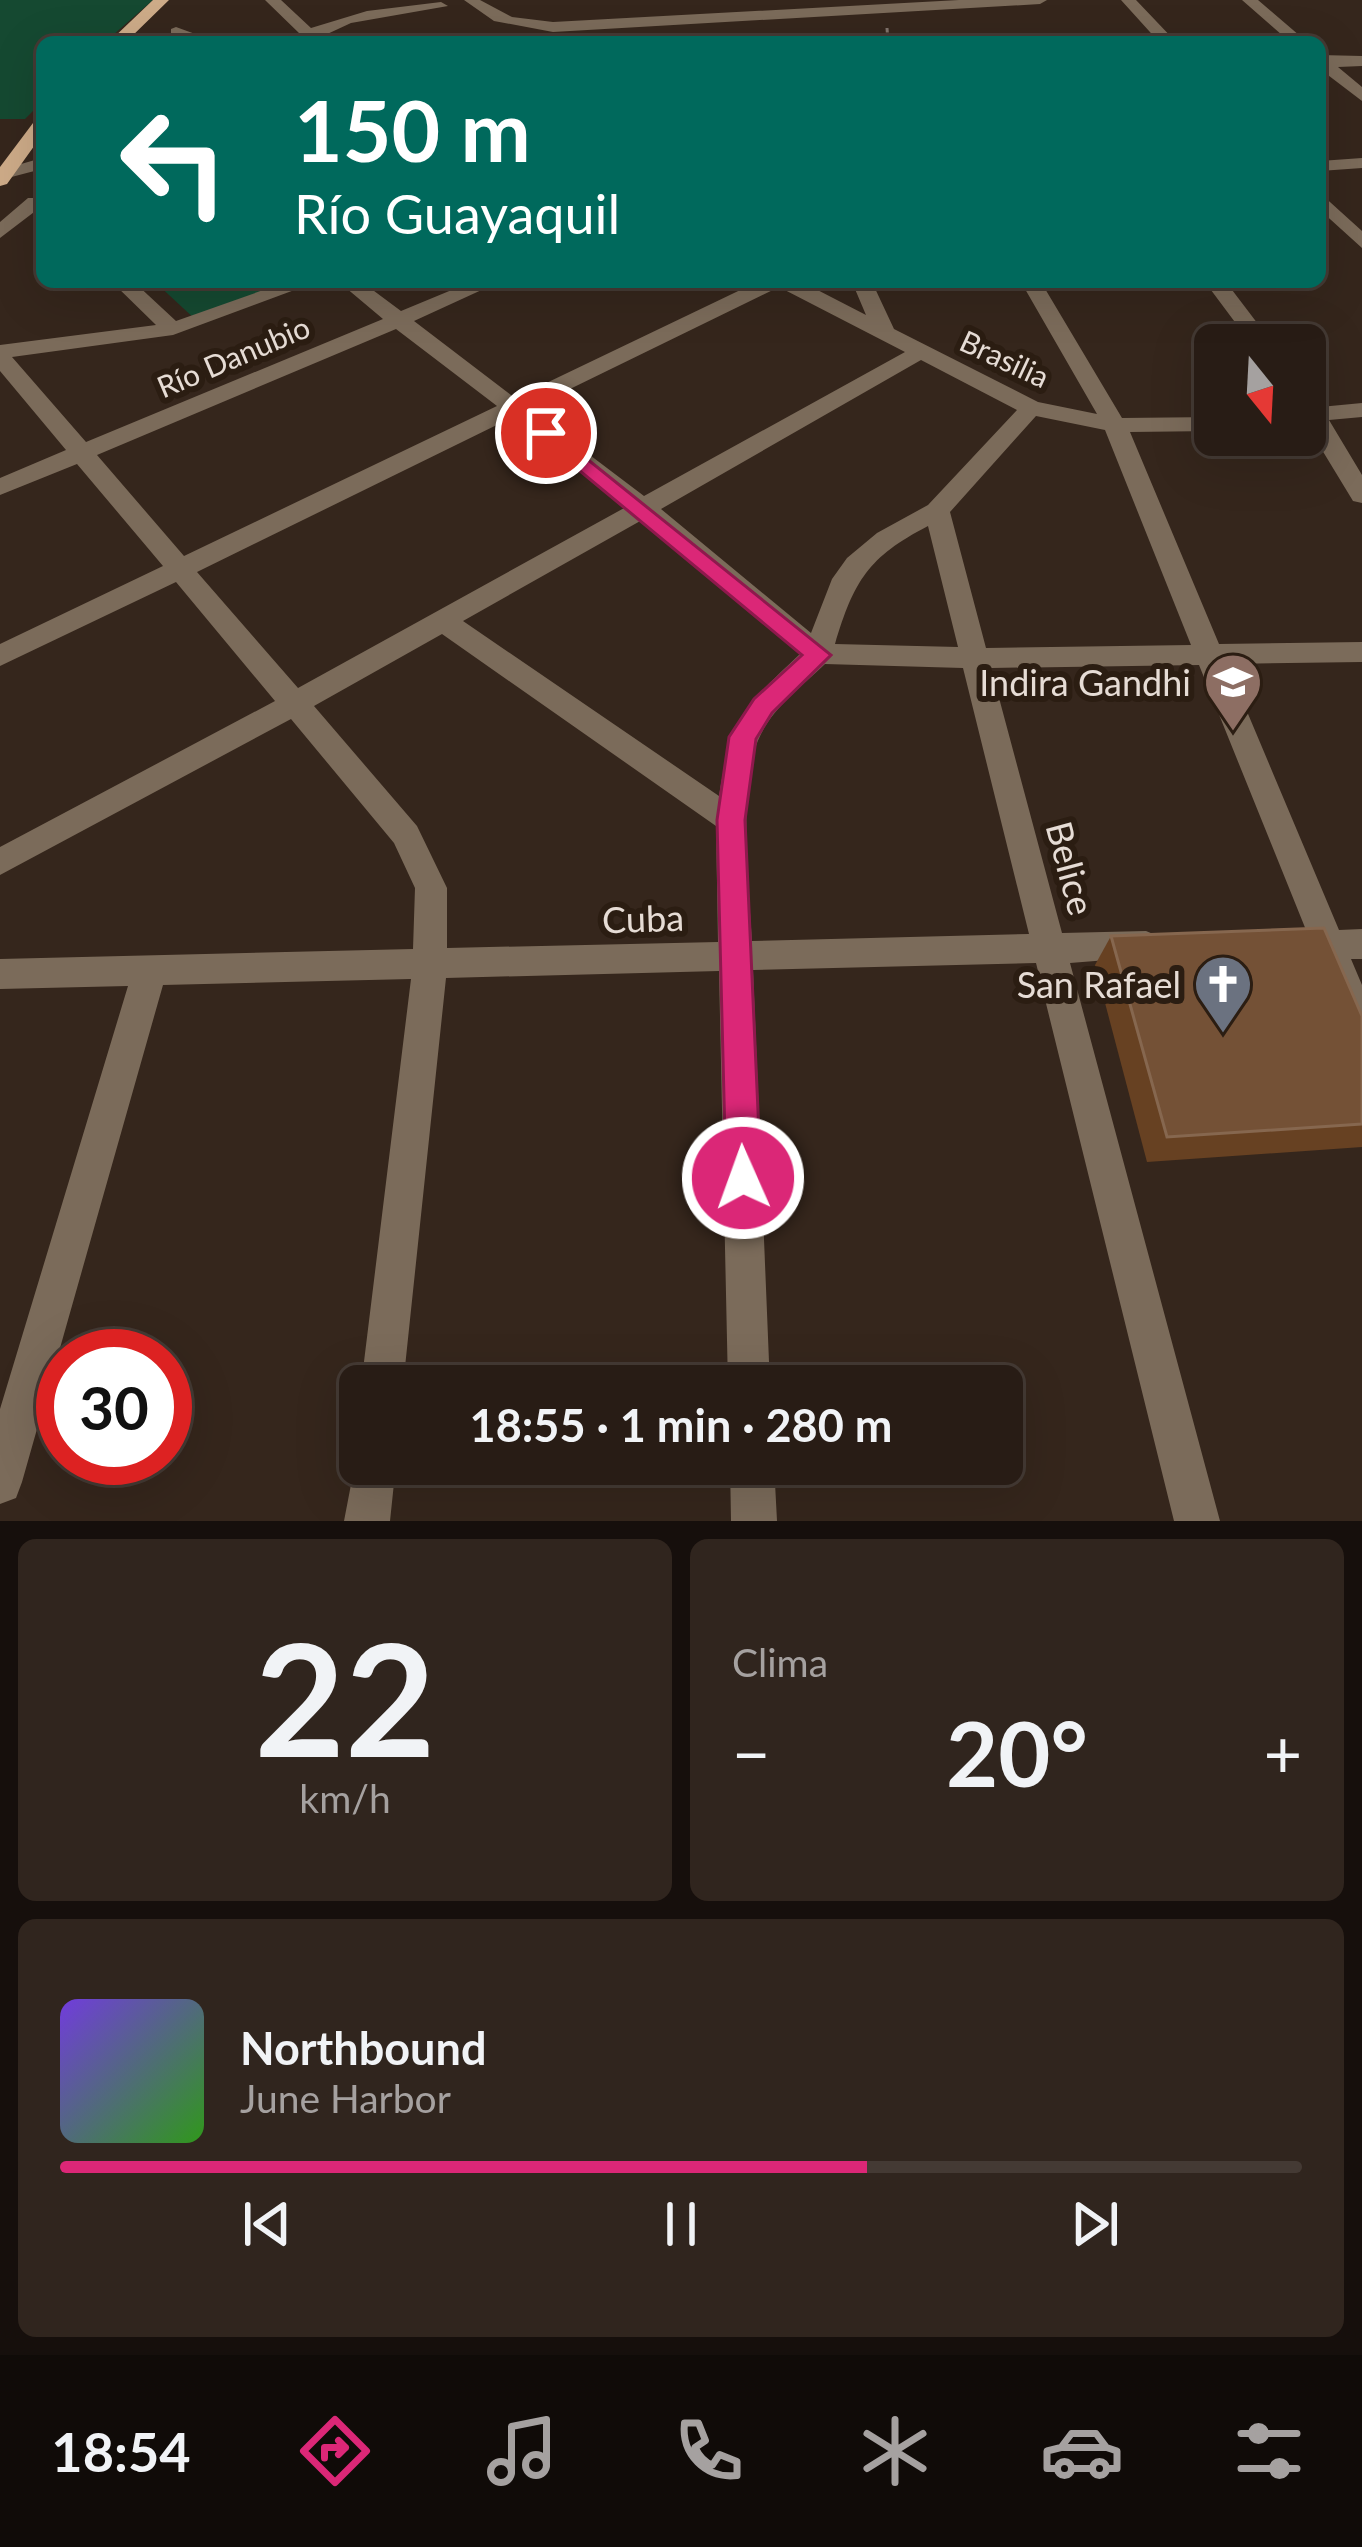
<!DOCTYPE html>
<html lang="es">
<meta charset="utf-8">
<style>
body{margin:0;font-family:Lato,sans-serif;background:#30251e;color:#f1f3f6;height:100vh;display:flex;flex-direction:column;font-size:45px;white-space:nowrap}
*{box-sizing:border-box;margin:0}
p{font-size:39px;color:#a5a1a0}
.icon{flex:none;width:66px;height:66px;fill:none;stroke:currentColor;stroke-width:2;stroke-linecap:round;stroke-linejoin:round}
.map{position:relative;height:1521px;overflow:hidden}
.sheet{display:flex;flex-direction:column;gap:18px;padding:18px;background:#160f0c;flex:1}
.sheet>*{flex:none}
.hud{position:absolute;left:36px;top:36px;width:1290px;height:252px;border-radius:18px;box-shadow:0 12px 48px #0002,0 0 0 3px #443a34;background:#00695c;color:#fff;overflow:hidden}
.needle{width:78px;rotate:162deg}
.fabs{position:absolute;left:1194px;top:324px;display:grid;gap:24px}
.fabs a{display:grid;place-items:center;width:132px;height:132px;border-radius:18px;background:#281c15;box-shadow:0 12px 48px #0002,0 0 0 3px #443a34;font-size:60px}
.speed{position:absolute;left:36px;top:1329px;display:flex;gap:24px;font-size:60px;font-weight:700;text-align:center}
.speed>*{display:grid;place-content:center;width:156px;height:156px;border-radius:50%;background:#281c15;box-shadow:0 12px 48px #0002,0 0 0 3px #443a34;line-height:1}
.speed .limit{border:18px solid #d22;background:#fff;color:#111}
.pin{position:absolute;display:grid;place-items:center;width:102px;height:102px;color:#fff;margin:-51px;border:6px solid #fff;border-radius:50%;box-shadow:0 3px 12px #0007}
.me{position:absolute;width:132px;margin:-66px;rotate:358deg;stroke-linejoin:round;filter:drop-shadow(0 0 9px #0008)}
.turn{display:flex;align-items:center;gap:42px;height:252px;padding:0 60px;font-size:54px}
.turn .icon{width:156px;height:156px;stroke-width:2.5}
.turn b{display:block;font-size:84px;line-height:102px}
.big{font-size:90px;font-weight:700;line-height:1.1}
.sheet .tile{flex:1;display:flex;flex-direction:column;justify-content:center;gap:18px;min-width:0;padding:0 42px;border-radius:18px;background:#30251e}
.sheet .dial{align-items:center;gap:0}
.dial b{font-size:156px;line-height:1}
.song{display:flex;align-items:center;gap:36px}
.cover{width:144px;height:144px;border-radius:18px;background:linear-gradient(135deg,hsl(260 70% 55%),hsl(110 70% 35%))}
.played{height:12px;border-radius:6px;background:linear-gradient(90deg,#db2777 65%,#443a34 65%)}
.keys{display:flex;justify-content:space-around;direction:ltr}
.heat{display:flex;justify-content:space-between;align-items:center;font-size:66px;direction:ltr}
.sheet .tiles{flex:1;display:grid;gap:18px;grid-template-columns:1fr 1fr}
.tile:last-child{grid-column:span 2}
.trip{position:absolute;left:339px;top:1365px;width:684px;height:120px;border-radius:18px;background:#281c15;box-shadow:0 12px 48px #0002,0 0 0 3px #443a34;font-weight:700;line-height:120px;text-align:center}
.tab-bar{display:flex;height:192px;justify-content:space-around;align-items:center;background:#100b08;color:#a5a1a0}
.tab-bar .icon{width:84px;height:84px}
.tab-bar .on{color:#db2777}
.tab-bar b{font-size:54px;color:#f1f3f6}
.map>svg:first-child{display:block}
.green{fill:#154931}
.lines{fill:none;stroke-linecap:round;stroke-linejoin:round}
.path{stroke:#80736b;stroke-width:3;stroke-dasharray:4.5 4.5;stroke-linecap:butt}
.minor{fill:#7b6b5a;fill-rule:evenodd}
.major{fill:#cdab88;fill-rule:evenodd}
.wall{fill:#674122}
.building{fill:#745136;stroke:#86674f;stroke-width:3}
.route{fill:#db2777;stroke:#8e194d;stroke-width:3}
.labels{text-anchor:middle;dominant-baseline:central;stroke-width:12;stroke-linejoin:round;paint-order:stroke}
.far-street-label{font-size:30px;fill:#e6dcd5;stroke:#2b1d12}
.poi-label{font-size:36px;fill:#e6dcd5;stroke:#2b1d12;text-anchor:end}
.street-label{font-size:36px;fill:#e6dcd5;stroke:#2b1d12}
</style>
<div class="map">
<svg width="1362" height="1521" viewBox="0 0 1362 1521">
<rect width="100%" height="100%" fill="#35261c"/>
<!-- green -->
<path class="green" d="M0 0H153L105 42H42V102L25 119H0Z
M155 282H295L197 321Z"/>
<g class="lines">
<!-- path -->
<path class="path" d="M887 28 888 42"/>
<!-- minor -->
<path class="minor" d="M265 0H281L311 28 367 11 441 2 448 6 351 23 310 42H292L300 34Z
M464 0H480L512 17 553 22 959 0H1047L1040 4 553 32 494 21Z
M1121 0H1136L1176 42H1159Z
M1242 0H1258L1307 42H1290Z
M176 27 209 39 211 42H189L171 35V29Z
M1029 33 1040 42H1024L1021 38Z
M1320 55 1362 56V66L1338 67 1362 87V101L1320 69Z
M42 158V169L0 180V170Z
M1362 158V168L1320 171V161Z
M1320 193 1362 231V248L1320 210Z
M28 198H42V206L0 238V222Z
M112 282H134L176 321 286 282H316L173 335 12 357 86 442 383 319 339 282H362L401 311 471 282H499L414 321 515 398 757 282H802L866 315 852 282H872L894 329 1038 402 1097 414 1021 282H1041L1122 418 1215 417V431L1130 432 1219 644 1362 642V662L1227 664 1339 930 1362 929V959H1351L1362 985V1043L1350 1038 1317 959 1278 955 1273 945 1278 935 1306 930 1199 665 991 668 1062 933 1146 931 1158 936 1163 946 1158 956 1070 963 1220 1521H1174L1036 963 753 970 770 1386H728L719 971 446 978 403 1386H361L411 979 163 985 22 1482 16 1498 0 1504V1409L128 986 0 989V959L413 949 415 888 394 843 291 719 0 875V847L275 701 176 582 0 666V644L163 566 77 464 0 495V478L66 450 0 371V345L156 325ZM779 287 905 352 644 496 529 409ZM396 329 497 406 184 556 97 455ZM921 360 1017 410 928 505 877 533 847 558 832 579 811 633 661 509ZM1036 416 1105 430 1191 645 986 648 950 512ZM511 418 626 507 298 688 197 572ZM642 520 800 654C742 709 732 715 719 796L463 621ZM928 526 958 647 835 644C854 581 868 557 928 526ZM442 634 716 826 718 942 447 948V888L417 826 314 706ZM825 664 963 668 1029 934 752 941C749 889 737 779 761 734 775 706 802 686 825 664Z
M1205 282H1226L1274 345H1252Z
M1305 393 1313 395 1320 407 1362 403V417L1329 420 1362 475V503L1353 501 1305 422Z
M358 1448 360 1464H396L390 1521H344Z
M730 1464H774L777 1521H731Z"/>
<!-- major -->
<path class="major" d="M153 0H169L126 42H109Z
M42 118V135L7 184 0 186V167L36 119Z"/>
</g>
<!-- wall -->
<path class="wall" d="M1111 936 1362 1016V1147L1147 1162 1095 965Z"/>
<!-- building -->
<path class="building" d="M1324 928 1362 1016V1124L1167 1137 1111 936Z"/>
<!-- route -->
<path class="route" d="M546 426 831 655 772 713 756 739 745 820 761 1178 756 1190 743 1195 731 1190 726 1178 717 820 729 737 754 699 802 655 539 437V428Z"/>
<!-- icons -->
<defs>
<symbol id="school-pin" viewBox="-11 -11 22 30"><path d="M0 17L-7.5 6A9.5 9.5 0 1 1 7.5 6Z" fill="#8d6e63" stroke="#2b1d12"/><path d="M0-5L7-2L0 1L-7-2ZM-4 1L0 2.5L4 1V4Q0 6-4 4Z" fill="#fff"/></symbol>
<symbol id="church-pin" viewBox="-11 -11 22 30"><path d="M0 17L-7.5 6A9.5 9.5 0 1 1 7.5 6Z" fill="#6b7280" stroke="#2b1d12"/><path d="M-1.2-6h2.4v3.5h3.3v2.4h-3.3V6h-2.4V-.1h-3.3v-2.4h3.3Z" fill="#fff"/></symbol>
</defs>
<g fill-rule="evenodd">
<use href="#school-pin" x="1200" y="649" width="66" height="90"/>
<use href="#church-pin" x="1190" y="951" width="66" height="90"/>
</g>
<g class="labels">
<!-- far-street labels -->
<g class="far-street-label">
<text transform="translate(233 356) rotate(-23)">Río Danubio</text>
<text transform="translate(1005 358) rotate(25)">Brasilia</text>
</g>
<!-- poi labels -->
<g class="poi-label">
<text x="1191" y="682">Indira Gandhi</text>
<text x="1181" y="984">San Rafael</text>
</g>
<!-- street labels -->
<g class="street-label">
<text transform="translate(1071 868) rotate(75)">Belice</text>
<text transform="translate(643 918) rotate(-2)">Cuba</text>
</g>
</g>
</svg>
<div class="fabs">
<a><svg class="needle" viewBox="-14 -14 28 28"><path d="M0-13l5 13h-10z" fill="#e53935"/><path d="M0 13l5-13h-10z" fill="#a5a1a0"/></svg></a>
</div>
<div class="speed"><div class="limit">30</div></div>
<div class="pin" style="left:546px;top:433px;background:#d93025"><svg class="icon" aria-label="arrive" viewBox="0 0 24 24"><path d="M6 21V4h12l-3 4 3 4H6"/></svg></div>
<svg class="me" style="left:743px;top:1178px" viewBox="-20 -20 40 40"><circle r="17" fill="#db2777" stroke="#fff" stroke-width="3"/><path d="M0-11L8 9 0 5-8 9z" fill="#fff"/></svg>
<div class="trip">18:55 · 1 min · 280 m</div>
<div class="hud">
<div class="turn"><svg class="icon" aria-label="left" viewBox="0 0 24 24"><path d="M17 20v-9H6M10 6l-5 5 5 5"/></svg><div><b>150 m</b>Río Guayaquil</div></div>
</div>
</div>
<section class="sheet">
<div class="tiles">
<div class="tile dial"><b>22</b><p>km/h</p></div>
<div class="tile"><p>Clima</p>
<div class="heat"><a>−</a><b class="big">20°</b><a>+</a></div>
</div>
<div class="tile">
<div class="song"><i class="cover"></i><div><b>Northbound</b><p>June Harbor</p></div></div>
<div class="played"></div>
<div class="keys"><svg class="icon" aria-label="previous" viewBox="0 0 24 24"><path d="M18 5L8 12l10 7zM5 5v14"/></svg><svg class="icon" aria-label="pause" viewBox="0 0 24 24"><path d="M8 5v14M16 5v14"/></svg><svg class="icon" aria-label="next" viewBox="0 0 24 24"><path d="M6 5l10 7-10 7zM19 5v14"/></svg></div>
</div>
</div>
</section>
<nav class="tab-bar">
<b>18:54</b>
<svg class="icon on" aria-label="directions" viewBox="0 0 24 24"><path d="M12 3l9 9-9 9-9-9zM9 14v-3h6M13 9l2 2-2 2"/></svg>
<svg class="icon" aria-label="music" viewBox="0 0 24 24"><path d="M9 18V5l10-2v13"/><circle cx="6" cy="18" r="3"/><circle cx="16" cy="16" r="3"/></svg>
<svg class="icon" aria-label="phone" viewBox="0 0 24 24"><path d="M5 4h4l2 5-3 2q2 4 5 5l2-3 5 2v4C11 20 4 13 5 4z"/></svg>
<svg class="icon" aria-label="climate" viewBox="0 0 24 24"><path d="M12 3v18M4 7l16 10M4 17L20 7"/></svg>
<svg class="icon" aria-label="car" viewBox="0 0 24 24"><path d="M5 17H2v-5l4-1 3-4h7l3 4 3 1v5h-3M9 17h6M6 11h13"/><circle cx="7" cy="17" r="2"/><circle cx="17" cy="17" r="2"/></svg>
<svg class="icon" aria-label="filters" viewBox="0 0 24 24"><path d="M4 7h16M4 17h16"/><circle cx="9" cy="7" r="2"/><circle cx="15" cy="17" r="2"/></svg>
</nav>
